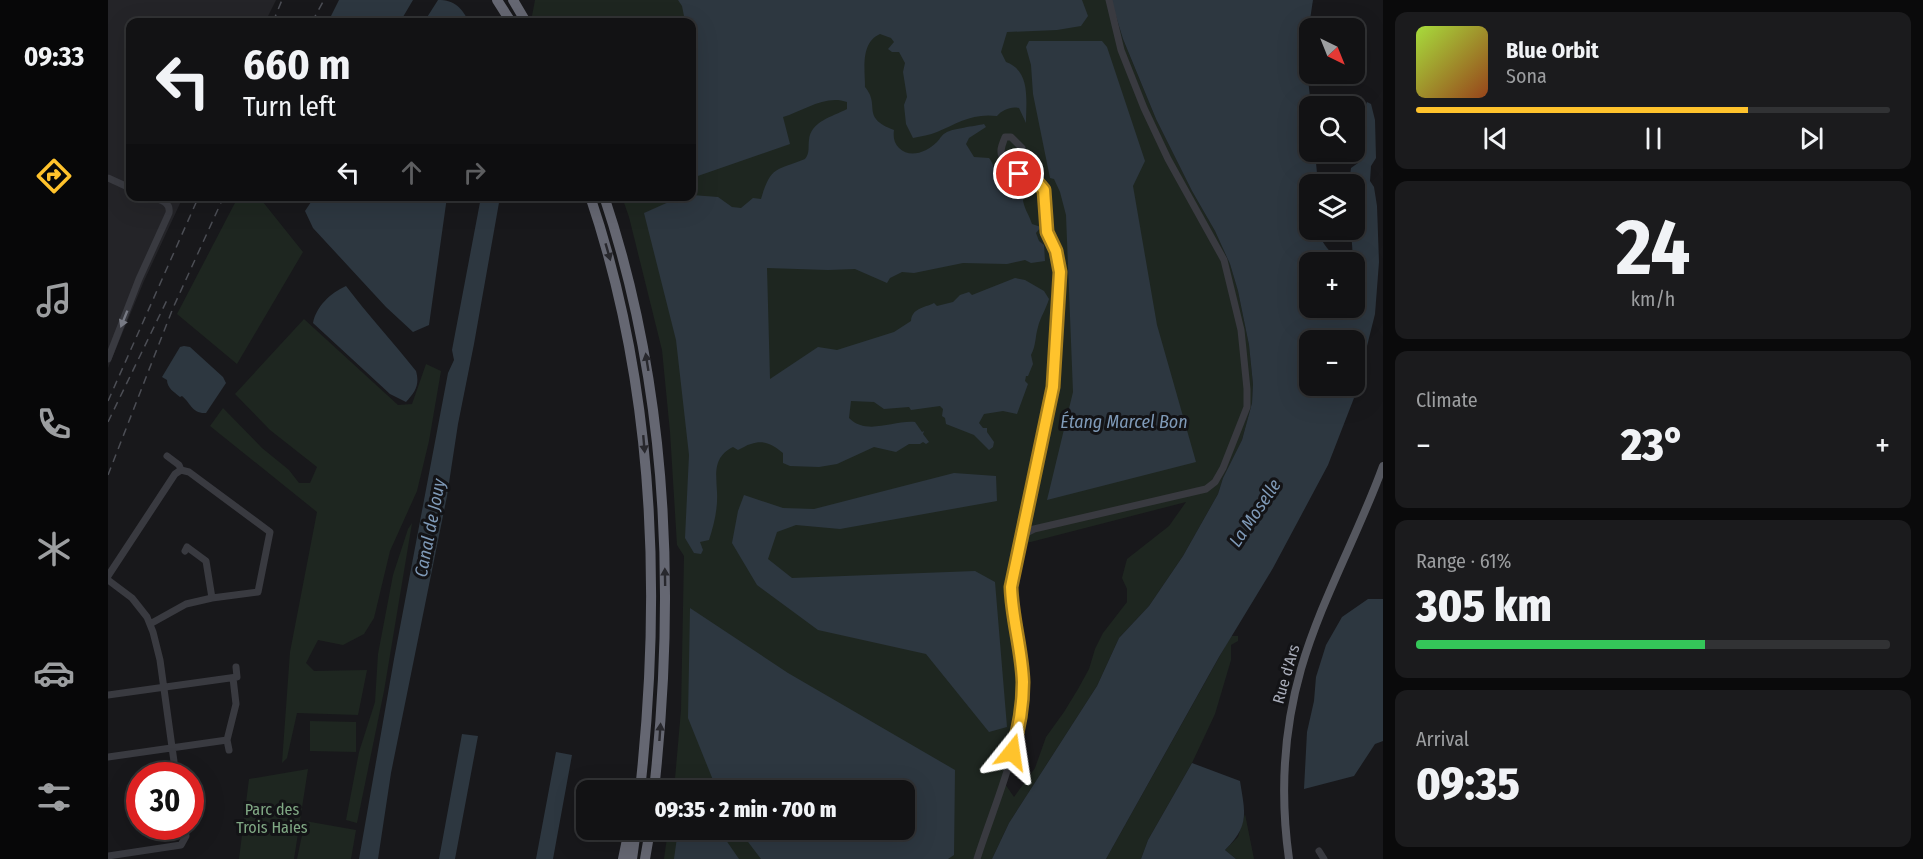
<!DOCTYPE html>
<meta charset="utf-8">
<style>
body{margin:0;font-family:"Fira Sans Condensed",sans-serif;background:#1b1b1d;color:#f1f3f6;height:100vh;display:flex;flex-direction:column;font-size:22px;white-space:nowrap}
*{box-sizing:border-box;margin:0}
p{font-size:20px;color:#9c9ea0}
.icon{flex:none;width:33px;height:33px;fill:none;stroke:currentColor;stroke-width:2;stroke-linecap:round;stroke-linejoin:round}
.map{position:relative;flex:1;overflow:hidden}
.panel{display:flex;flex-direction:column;gap:12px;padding:12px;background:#0a0a0b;width:540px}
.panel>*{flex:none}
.guide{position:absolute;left:18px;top:18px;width:570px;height:183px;border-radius:12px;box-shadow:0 6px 24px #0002,0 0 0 2px #313234;background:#121214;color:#f1f3f6;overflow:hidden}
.needle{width:39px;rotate:137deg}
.tools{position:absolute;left:1191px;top:18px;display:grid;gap:12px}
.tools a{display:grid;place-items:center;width:66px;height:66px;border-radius:12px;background:#121214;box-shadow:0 6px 24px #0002,0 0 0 2px #313234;font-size:30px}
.speed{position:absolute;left:18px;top:762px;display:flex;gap:12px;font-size:30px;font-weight:700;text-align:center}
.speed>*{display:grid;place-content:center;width:78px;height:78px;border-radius:50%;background:#121214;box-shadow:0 6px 24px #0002,0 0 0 2px #313234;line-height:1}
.speed .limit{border:9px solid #d22;background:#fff;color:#111}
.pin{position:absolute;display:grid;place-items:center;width:51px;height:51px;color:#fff;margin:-26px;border:3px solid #fff;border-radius:50%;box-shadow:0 2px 6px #0007}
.me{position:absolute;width:66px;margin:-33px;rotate:15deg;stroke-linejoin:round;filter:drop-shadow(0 0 4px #0008)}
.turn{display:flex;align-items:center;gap:21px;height:126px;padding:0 18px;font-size:27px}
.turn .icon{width:78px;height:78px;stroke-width:2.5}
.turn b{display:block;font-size:42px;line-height:51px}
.lanes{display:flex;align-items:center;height:57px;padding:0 18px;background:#0003;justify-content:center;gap:30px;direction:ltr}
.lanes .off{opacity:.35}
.big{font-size:45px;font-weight:800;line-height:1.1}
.panel .tile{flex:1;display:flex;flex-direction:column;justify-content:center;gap:9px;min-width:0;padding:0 21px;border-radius:12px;background:#1b1b1d}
.panel .dial{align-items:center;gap:0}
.dial b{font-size:78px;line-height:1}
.song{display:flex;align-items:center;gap:18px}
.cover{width:72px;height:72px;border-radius:9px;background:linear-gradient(135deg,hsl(80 70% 55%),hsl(20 70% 35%))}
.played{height:6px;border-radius:3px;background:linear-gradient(90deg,#ffc32c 70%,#313234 70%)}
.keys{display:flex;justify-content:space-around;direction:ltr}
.heat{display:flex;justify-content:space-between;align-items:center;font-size:33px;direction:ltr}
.charge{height:9px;border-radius:4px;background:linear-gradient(90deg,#34c759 61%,#313234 0)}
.trip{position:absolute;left:468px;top:780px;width:339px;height:60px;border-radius:12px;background:#121214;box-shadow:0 6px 24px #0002,0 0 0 2px #313234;font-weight:800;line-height:60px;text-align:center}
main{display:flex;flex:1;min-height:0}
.menu{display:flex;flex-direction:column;width:108px;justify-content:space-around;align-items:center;background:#070708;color:#9c9ea0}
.menu .icon{width:42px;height:42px}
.menu .active{color:#ffc32c}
.menu b{font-size:27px;color:#f1f3f6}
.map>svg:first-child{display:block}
.built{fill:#242428}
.green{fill:#1e2620;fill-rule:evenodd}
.water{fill:#2d3740;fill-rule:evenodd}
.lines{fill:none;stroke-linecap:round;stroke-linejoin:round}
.minor{stroke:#393a40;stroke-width:7}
.major{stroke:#55575f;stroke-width:8}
.highway{stroke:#656772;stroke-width:10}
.rail{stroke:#4c4e55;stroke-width:1.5;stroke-dasharray:8 6;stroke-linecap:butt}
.oneway{fill:#28282d}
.oneway2{fill:#777a84}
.route-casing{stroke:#a67f1d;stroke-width:15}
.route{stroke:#ffc32c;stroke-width:10}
.labels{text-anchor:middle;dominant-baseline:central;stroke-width:6;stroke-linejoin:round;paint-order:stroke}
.street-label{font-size:16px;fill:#aaaebb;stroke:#131316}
.park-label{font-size:16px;fill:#80a884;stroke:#131316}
.water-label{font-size:18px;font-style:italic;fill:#7f9ab8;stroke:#131316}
</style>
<main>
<nav class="menu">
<b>09:33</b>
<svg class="icon active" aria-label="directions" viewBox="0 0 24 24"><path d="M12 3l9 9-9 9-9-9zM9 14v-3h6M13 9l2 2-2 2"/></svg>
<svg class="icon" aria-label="music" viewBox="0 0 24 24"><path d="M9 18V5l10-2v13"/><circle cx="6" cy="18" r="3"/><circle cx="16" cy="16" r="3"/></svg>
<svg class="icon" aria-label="phone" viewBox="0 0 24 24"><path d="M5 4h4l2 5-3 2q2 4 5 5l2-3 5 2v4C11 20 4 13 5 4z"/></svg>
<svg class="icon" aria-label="climate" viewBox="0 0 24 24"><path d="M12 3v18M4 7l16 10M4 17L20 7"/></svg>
<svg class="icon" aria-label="car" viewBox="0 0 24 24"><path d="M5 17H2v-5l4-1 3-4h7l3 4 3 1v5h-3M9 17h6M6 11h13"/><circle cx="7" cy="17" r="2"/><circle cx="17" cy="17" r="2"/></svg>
<svg class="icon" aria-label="filters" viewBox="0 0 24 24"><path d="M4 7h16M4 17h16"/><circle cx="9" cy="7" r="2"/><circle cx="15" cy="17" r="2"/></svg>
</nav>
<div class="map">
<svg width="1275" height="859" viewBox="0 0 1275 859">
<rect width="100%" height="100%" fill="#18181b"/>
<!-- built -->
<path class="built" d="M0 0H168L157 22H22V196L75 197 36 281 0 368Z"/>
<!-- green -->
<path class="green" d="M427 0H1003L1015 39 1048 119 1084 191 1107 231 1122 264 1130 291 1141 345 1145 384 1144 403 1134 440 1115 478 1110 494 1075 556 1041 606 1011 638 989 686 901 823 884 859H556L560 830H796V790H566L573 710 576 556 569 545 562 432 554 350 521 217 514 197 584 196V22H430L424 16ZM1078 502 1061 526 1019 559 1014 578 1019 589V602L995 633 987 649 981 669 970 689 956 712 938 737 927 768 906 797 895 781 913 718 915 681 903 587 911 545Z
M130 197H151L195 252 129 364 69 314Z
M196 319 290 405 304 404 318 364 333 371 321 441 309 491 282 551 266 618 256 634 235 645 210 640 198 663 206 671 259 670 250 715 189 713 179 758 174 763 182 652 209 512 102 426 115 408 154 448 181 470 191 483H202L209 467 162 430 127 394Z
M304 523 276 691 249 823 238 820 251 752 267 702 270 654 285 575 300 529Z
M1123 636H1130V641L1123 645V660L1107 714 1084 763 1040 840 1033 859H998Z
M202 721 248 722V752L202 751Z
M200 769 186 859H131L141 779Z
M1137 814 1146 859H1128L1117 850 1130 837Z
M197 821 248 830 243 859H189Z"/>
<!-- water -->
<path class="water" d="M231 0H305L292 22H220Z
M330 0C347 0 354 8 361 22H316Z
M570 0H974L980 16 973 26 949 30 899 32 893 52 898 62C923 71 918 100 918 123L911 108C903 106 894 110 889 116 864 113 850 123 829 132 822 135 813 136 805 138L798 124 796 105 799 97 795 72 797 63 791 52H784L780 49 786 42 783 38 772 34C752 43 757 69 757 87 773 106 752 117 786 130 785 137 786 143 791 148 802 159 819 152 829 142 833 138 833 135 839 132 844 129 867 126 876 124L878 127 861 138 858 144 866 157 881 158C885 163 885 167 888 172 892 178 909 194 915 196 914 206 921 214 924 224L933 227 928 233 931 241 936 245 937 261 923 263 917 260 899 264 855 263 806 273 794 272 782 278 779 283 747 269 720 270 659 268 662 379 710 347 729 350 786 332 803 321C804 308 816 308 826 303L829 306 845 302 852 295 861 292 864 295 907 278 917 280 936 291 941 299C938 309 932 318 930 327 927 337 928 346 923 355L925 364 920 376H918L917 381 920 384 909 414 895 411 876 414 871 423 875 428H879V432L886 442 885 447 881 450 866 435 838 424 837 418 834 416 835 409 832 406 803 410 801 407 776 409 766 402 743 401 741 418C759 436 785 420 807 422L814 432 816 431 815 434 821 442 818 444 815 442 812 444H801L788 452 766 447 729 464 711 467 682 466 675 463V453C665 445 656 439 643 444 638 445 635 448 630 450L625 447C605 457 608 473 609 492 610 508 606 525 601 540L592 542 595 550 593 554 586 553 577 538 581 455 568 340 536 213 572 197 584 196V195L610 197 624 207 633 208 645 198 653 199C663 166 667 171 697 159 702 153 700 147 701 140 703 121 724 117 739 109V102C718 94 695 111 675 117L682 144 584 178V22H575L577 21 574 6Z
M1003 0H1205L1197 52 1203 106 1202 152H1207L1210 184H1202V230H1212C1211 242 1223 252 1231 261L1245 258 1243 230H1246L1247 187 1246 184 1241 183 1243 168 1250 163 1247 127 1253 117 1259 102 1263 104 1267 120 1268 158 1263 166 1262 181 1266 187 1269 206 1271 262 1267 314 1246 398 1220 465 1165 568 1111 657 998 859H884L901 823 989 686 1011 638 1041 606 1075 556 1110 494 1115 478 1134 440 1144 403 1145 384 1141 345 1130 291 1122 264 1107 231 1084 191 1048 119 1015 39ZM1202 262H1246V308H1202ZM1202 340H1246V386H1202Z
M921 41H994L999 47 1037 161 1025 186 1049 325 1088 462 939 500 965 392 958 215 952 192 946 179 942 178 925 94 923 65 918 47Z
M207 196 339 197 321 325 305 332 278 307 205 228 197 211Z
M373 197H392L366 344 350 424 339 496 283 773 270 859H251L286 659 340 373 346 360 344 350Z
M238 286C260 315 285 342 308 371 312 385 307 392 298 402L282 394 205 323C208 307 222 293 238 286Z
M76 346 82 347 115 377 118 383 98 413C84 414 82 402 74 396L72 397C66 392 59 388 59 380L54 377 72 347Z
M846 473 888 476 889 501 732 529 688 525 669 532 660 559 684 578 867 571 887 582 899 727 881 732 818 654 710 630 649 585 624 543 630 511 636 495 675 508 706 509Z
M1260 599H1275V741L1267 744 1246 776 1196 789 1199 732 1206 701 1208 677 1218 645 1234 617Z
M582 608 680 673 847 770 846 855 840 859H653L631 830H796V790H609L580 718Z
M354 734 370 736 347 859H331Z
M448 752 464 755 445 859H428Z
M1084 763 1132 781C1137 813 1142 825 1117 850L1128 859H1033L1040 840Z
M570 830H611L631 859H566Z"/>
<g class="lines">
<!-- minor -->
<path class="minor" d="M0 178 22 188
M0 359 31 279 61 213C63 201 51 200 42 196
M59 456 71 465 73 470
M914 535 926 529 1098 489 1107 482 1115 468 1139 407V389L1133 330 1116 260 1060 159 1036 108 1013 50 1001 0
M77 551 79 547 98 561 104 598
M0 576 67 474 73 470 81 472 162 532 150 592 104 598 78 604 42 624
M0 580 24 598 39 617 45 632 52 660 68 776
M0 695 129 677 128 667
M121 750 119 740 128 704 125 678
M0 757 119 740
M1211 851 1216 859
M0 856 73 845 78 836 76 826
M869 859C887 802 915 743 915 683 914 652 904 619 903 587L945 387 952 272 948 251 939 232 936 191 923 174 914 148 903 137H897C895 143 891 150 894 156 900 170 917 179 930 183"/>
<!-- major -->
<path class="major" d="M1181 859C1172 795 1175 732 1193 669 1213 600 1250 535 1275 466"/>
<!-- highway -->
<path class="highway" d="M389 0 403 22
M405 0 418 22
M482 196C547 388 554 591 532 790
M496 196C560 387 568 591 546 790
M515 859 521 830
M524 859 528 830
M537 859 542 830"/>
<!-- rail -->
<path class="rail" d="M165 22 174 0
M204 22 216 0
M0 401 91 196
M0 422 59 300
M0 475 65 308 116 196"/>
</g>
<!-- one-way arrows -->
<defs><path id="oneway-solid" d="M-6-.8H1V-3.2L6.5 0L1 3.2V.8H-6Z" transform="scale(1.5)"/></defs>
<g class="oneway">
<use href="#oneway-solid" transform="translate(500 252) rotate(74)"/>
<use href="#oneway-solid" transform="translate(539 362) rotate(-99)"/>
<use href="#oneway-solid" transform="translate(536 444) rotate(85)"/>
<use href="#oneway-solid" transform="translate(557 577) rotate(-91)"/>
<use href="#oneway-solid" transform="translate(552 732) rotate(-86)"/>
</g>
<use class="oneway2" href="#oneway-solid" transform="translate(16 319) rotate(112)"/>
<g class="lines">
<defs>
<path id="route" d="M904 752C911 729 915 706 915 682 914 650 904 619 903 587L945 387 952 272 948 251 939 232 936 190 930 183 921 180 911 174"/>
</defs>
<!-- route casing -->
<use href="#route" class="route-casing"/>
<!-- route -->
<use href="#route" class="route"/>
</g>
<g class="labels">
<!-- street labels -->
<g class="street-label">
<text transform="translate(1178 674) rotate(-74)">Rue d'Ars</text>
</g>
<!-- park labels -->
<g class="park-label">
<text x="164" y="809">Parc des<tspan x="164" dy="18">Trois Haies</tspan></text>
</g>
<!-- water labels -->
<g class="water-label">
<text x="1016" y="422">Étang Marcel Bon</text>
<text transform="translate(1147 513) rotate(-56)">La Moselle</text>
<text transform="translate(322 528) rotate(-79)">Canal de Jouy</text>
</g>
</g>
</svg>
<div class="tools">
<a><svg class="needle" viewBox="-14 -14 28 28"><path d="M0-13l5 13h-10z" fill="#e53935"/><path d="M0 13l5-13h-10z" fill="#9c9ea0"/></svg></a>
<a><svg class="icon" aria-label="search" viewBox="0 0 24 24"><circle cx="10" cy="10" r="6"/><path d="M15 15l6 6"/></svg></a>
<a><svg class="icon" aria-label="layers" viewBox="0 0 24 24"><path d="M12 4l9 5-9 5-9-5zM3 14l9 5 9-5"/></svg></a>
<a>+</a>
<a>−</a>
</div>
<div class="speed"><div class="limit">30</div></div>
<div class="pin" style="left:911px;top:174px;background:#d93025"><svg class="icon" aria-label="arrive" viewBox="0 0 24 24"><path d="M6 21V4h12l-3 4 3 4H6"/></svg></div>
<svg class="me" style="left:904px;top:752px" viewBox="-20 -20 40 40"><path d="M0-17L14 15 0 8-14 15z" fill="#ffc32c" stroke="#fff" stroke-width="4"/></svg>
<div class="trip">09:35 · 2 min · 700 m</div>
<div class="guide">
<div class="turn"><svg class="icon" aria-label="left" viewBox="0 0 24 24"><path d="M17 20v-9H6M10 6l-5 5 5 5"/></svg><div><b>660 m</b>Turn left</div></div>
<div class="lanes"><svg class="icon" aria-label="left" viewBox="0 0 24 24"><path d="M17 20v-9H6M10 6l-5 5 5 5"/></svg><svg class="icon off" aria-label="ahead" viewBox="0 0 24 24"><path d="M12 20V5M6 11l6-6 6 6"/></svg><svg class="icon off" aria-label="right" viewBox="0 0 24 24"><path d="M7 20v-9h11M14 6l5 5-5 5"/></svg></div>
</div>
</div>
<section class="panel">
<div class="tile">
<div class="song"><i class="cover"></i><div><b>Blue Orbit</b><p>Sona</p></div></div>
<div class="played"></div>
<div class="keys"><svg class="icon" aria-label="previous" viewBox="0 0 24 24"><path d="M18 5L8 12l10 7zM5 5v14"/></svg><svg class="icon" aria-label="pause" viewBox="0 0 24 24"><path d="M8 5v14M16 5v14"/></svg><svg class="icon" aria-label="next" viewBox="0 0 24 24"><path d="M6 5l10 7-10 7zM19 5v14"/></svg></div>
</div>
<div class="tile dial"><b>24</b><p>km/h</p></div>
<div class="tile"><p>Climate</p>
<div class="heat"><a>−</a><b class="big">23°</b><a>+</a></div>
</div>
<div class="tile"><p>Range · 61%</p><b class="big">305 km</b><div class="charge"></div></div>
<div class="tile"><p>Arrival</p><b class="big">09:35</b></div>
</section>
</main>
